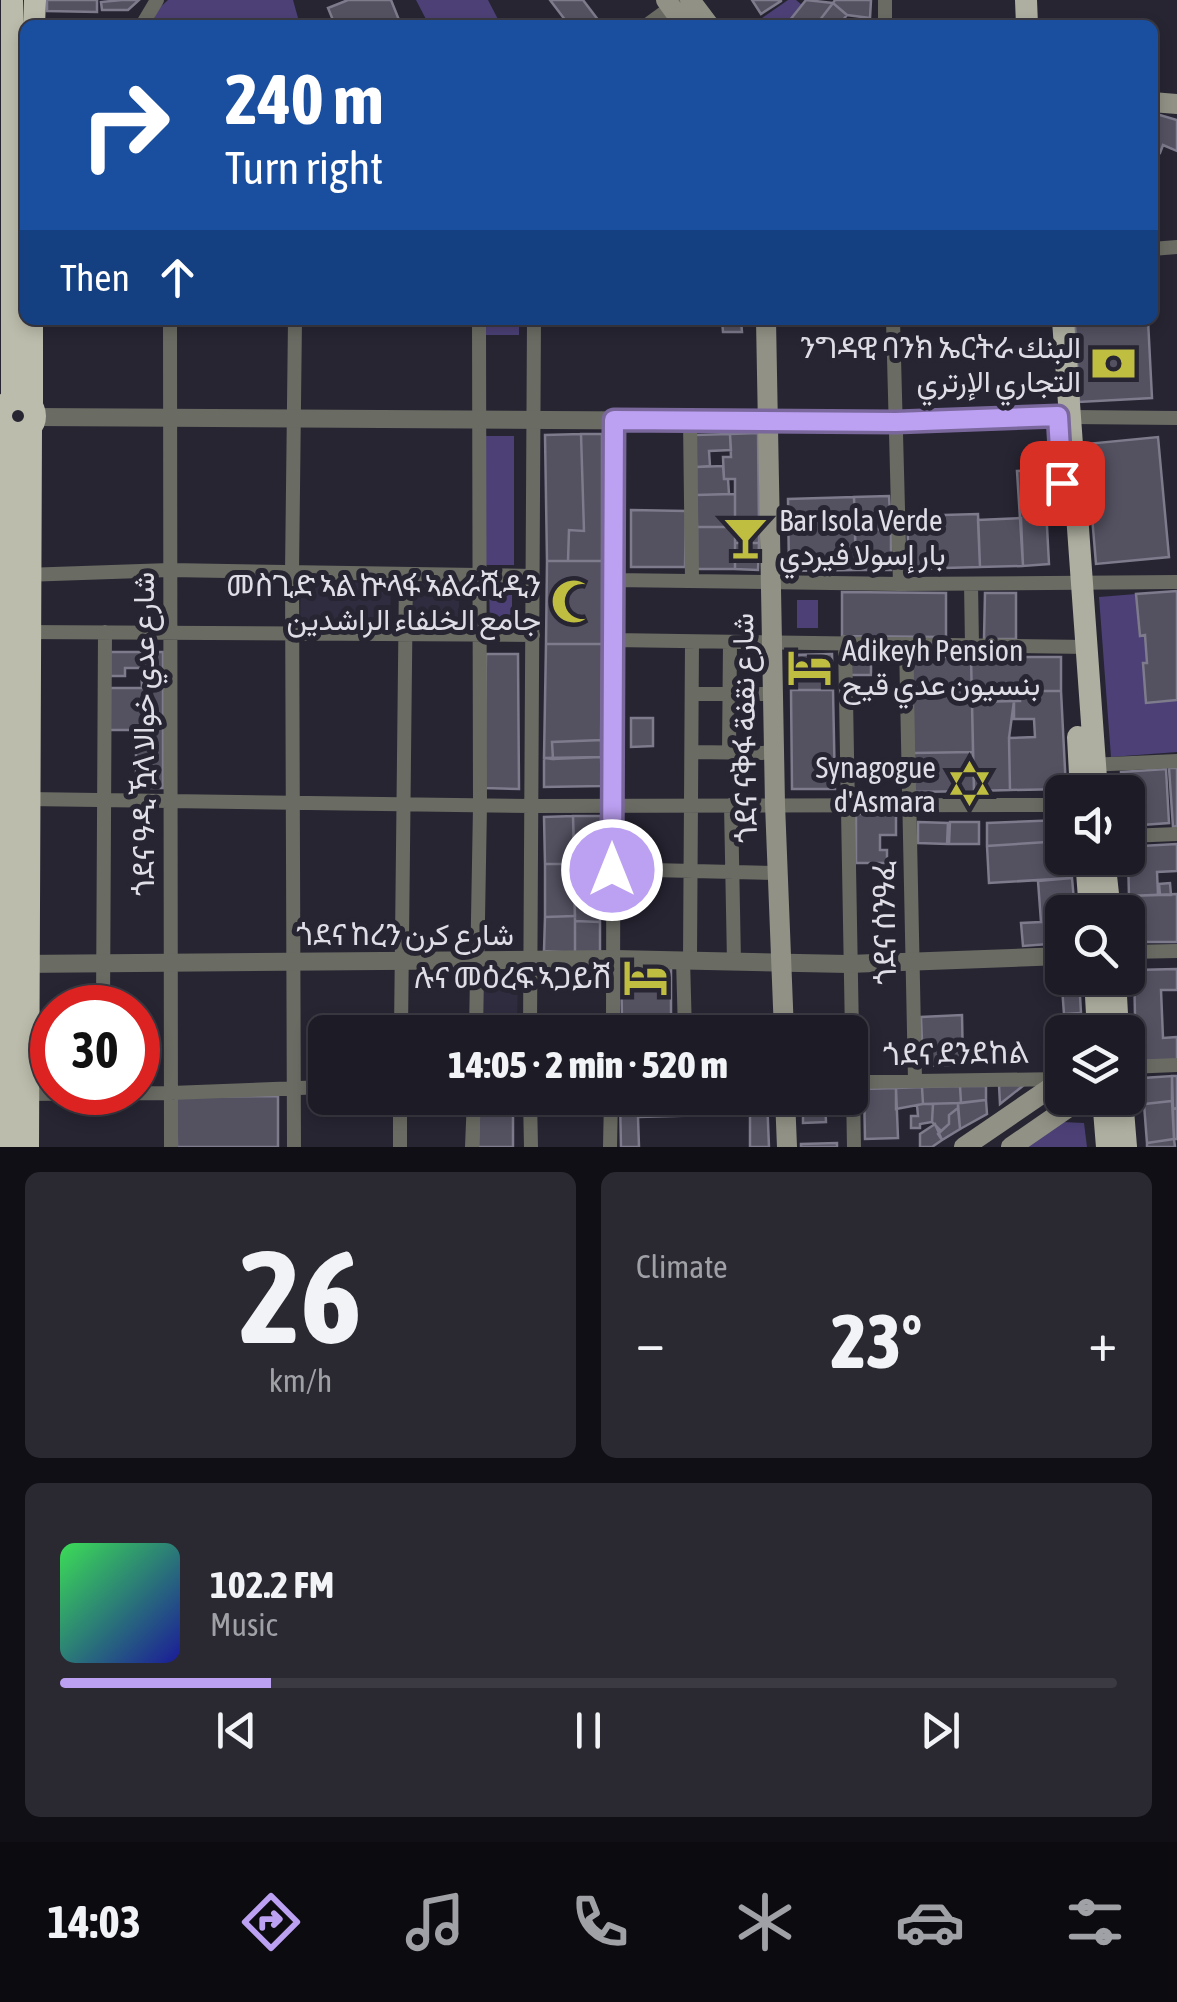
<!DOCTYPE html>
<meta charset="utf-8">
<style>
body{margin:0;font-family:"Asap Condensed",Vazirmatn,"Noto Sans Ethiopic",sans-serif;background:#2a2932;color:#f1f3f6;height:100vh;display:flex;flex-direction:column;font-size:38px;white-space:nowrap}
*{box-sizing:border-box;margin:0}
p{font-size:32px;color:#a0a1a7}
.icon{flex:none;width:55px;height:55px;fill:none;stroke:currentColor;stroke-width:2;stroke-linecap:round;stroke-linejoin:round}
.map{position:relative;height:1147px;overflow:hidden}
.side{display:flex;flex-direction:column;gap:25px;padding:25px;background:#100f15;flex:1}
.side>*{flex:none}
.banner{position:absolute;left:20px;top:20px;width:1138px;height:305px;border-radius:15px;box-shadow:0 5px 15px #0003,0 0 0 2px #3b3a43;background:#1a4fa0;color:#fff;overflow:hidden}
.controls{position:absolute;left:1045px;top:775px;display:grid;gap:20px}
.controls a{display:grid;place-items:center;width:100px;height:100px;border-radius:15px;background:#1d1c26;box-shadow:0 5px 15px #0003,0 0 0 2px #3b3a43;font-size:50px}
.speed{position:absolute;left:30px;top:985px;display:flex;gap:20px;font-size:50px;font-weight:700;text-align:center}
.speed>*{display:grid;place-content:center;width:130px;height:130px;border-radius:50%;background:#1d1c26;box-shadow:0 5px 15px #0003,0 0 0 2px #3b3a43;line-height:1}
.speed .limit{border:15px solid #d22;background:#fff;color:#111}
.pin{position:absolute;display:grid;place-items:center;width:85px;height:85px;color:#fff;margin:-42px;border-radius:20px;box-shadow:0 5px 15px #0006}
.me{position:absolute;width:110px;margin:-55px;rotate:0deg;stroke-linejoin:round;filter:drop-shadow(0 0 8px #0008)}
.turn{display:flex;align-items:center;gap:35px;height:210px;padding:0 40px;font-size:45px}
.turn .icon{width:130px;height:130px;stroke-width:2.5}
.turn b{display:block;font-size:70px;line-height:85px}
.then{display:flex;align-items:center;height:95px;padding:0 40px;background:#0003;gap:20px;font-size:38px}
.big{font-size:75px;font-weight:800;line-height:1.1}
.side .card{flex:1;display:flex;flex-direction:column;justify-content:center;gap:15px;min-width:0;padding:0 35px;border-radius:15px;background:#2a2932}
.side .dial{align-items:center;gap:0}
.dial b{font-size:130px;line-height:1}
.song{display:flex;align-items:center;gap:30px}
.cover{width:120px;height:120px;border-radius:15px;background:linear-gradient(135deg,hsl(130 70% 55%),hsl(240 70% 35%))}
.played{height:10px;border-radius:5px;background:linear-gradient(90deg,#bca0f2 20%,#3b3a43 20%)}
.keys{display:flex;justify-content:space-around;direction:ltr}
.heat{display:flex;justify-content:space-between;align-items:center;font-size:55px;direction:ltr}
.side .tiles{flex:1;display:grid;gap:25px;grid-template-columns:1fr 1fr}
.card:last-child{grid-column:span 2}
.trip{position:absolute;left:308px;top:1015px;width:560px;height:100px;border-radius:15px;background:#1d1c26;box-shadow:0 5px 15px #0003,0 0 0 2px #3b3a43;font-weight:800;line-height:100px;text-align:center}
.dock{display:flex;height:160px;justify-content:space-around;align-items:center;background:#0c0b0f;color:#a0a1a7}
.dock .icon{width:70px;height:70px}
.dock .selected{color:#bca0f2}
.dock b{font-size:45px;color:#f1f3f6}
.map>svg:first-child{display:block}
.built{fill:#2f2c3f}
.green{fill:#4c4076}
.building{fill:#545161;stroke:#7d7b8c;stroke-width:2.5}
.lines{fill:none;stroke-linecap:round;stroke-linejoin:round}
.minor{stroke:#6a6b63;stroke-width:14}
.tertiary{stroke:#6a6b63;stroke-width:18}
.secondary{stroke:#919185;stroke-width:20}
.primary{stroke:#aeafa0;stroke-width:22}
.trunk{stroke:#bcbcac;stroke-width:22}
.route-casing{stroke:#7a689d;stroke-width:25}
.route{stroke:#bca0f2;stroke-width:18}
.labels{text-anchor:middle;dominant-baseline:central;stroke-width:10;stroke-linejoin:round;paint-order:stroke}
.poi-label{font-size:30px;fill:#dfdee7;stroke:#272532;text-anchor:end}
.street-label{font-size:30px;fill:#dfdee7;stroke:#272532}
</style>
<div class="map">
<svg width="1177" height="1147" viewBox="0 0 1177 1147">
<rect width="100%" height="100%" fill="#272532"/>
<!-- built -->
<path class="built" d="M301 582 391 583 390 627 300 626Z
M413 583H459V627H413Z
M482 971 518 972 517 1032H481Z"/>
<!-- green -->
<path class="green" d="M168 0H293L300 25H154L155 12Z
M416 0H488L501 25H429Z
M788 0H796L802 5 786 25H752Z
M485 320H519V335H485Z
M486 436H514V565H486Z
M489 586H512V625H490Z
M1136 594 1139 635H1145L1147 663 1143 664 1146 702 1177 700V752L1111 757 1099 597Z
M797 600H818V628H797Z
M1063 1122 1084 1123 1087 1147H1026Z"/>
<!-- building -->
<path class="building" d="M47 0H97V12L47 11Z
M122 0H139L128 10H102L101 2Z
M348 0H391L401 25H335L328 8Z
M550 0H583L602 25H569Z
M752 0H781V1L761 14Z
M806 0 833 3 816 25H786Z
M835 0H871L870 18 847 15 833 3Z
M833 3 847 15 839 25H816Z
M1153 113 1177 120V151L1163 145 1160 153 1152 151Z
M722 320H741L742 332H723Z
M1148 320 1152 398 1079 402 1075 324Z
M758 433 759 527H735V479H724L723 457H731L730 434Z
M581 434 584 531 569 530 568 561H547L545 435Z
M581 434H602V561H568L569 530 584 531Z
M730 434 731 450 709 451 710 466 696 467 695 435Z
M1158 437 1169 557 1096 564 1086 444Z
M723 466 724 479H728L729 494 696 495V467Z
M1044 470 1049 564 1023 566 1017 471Z
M735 494V527H697L696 495Z
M889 496 891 529 855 530 854 497Z
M854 497 856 570 789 571 788 499Z
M631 510 686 511 685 567H631Z
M978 514 980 567 909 569 907 516Z
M1021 518 1023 566 980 567 978 520Z
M697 527H735V569H697Z
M735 527H759V543H735Z
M891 529V570H856L855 530Z
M735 543H759L758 570 735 569Z
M547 561H602V644H546Z
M1177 591V700L1146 703 1143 663H1147L1145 635 1140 636 1136 594Z
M842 592 946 593V637L842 636Z
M985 593H1016V639H984Z
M546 644H602L601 740 552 742 553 759 544 758Z
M851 651H877V662H871V675H850Z
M110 652H163V788H136V730H109V688H142L141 668H125V676H110Z
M486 654H518L519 789 484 788Z
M832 654 833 690H791L790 655Z
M912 657H971L973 752 913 753Z
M971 657H1061V691H1020V701L972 702Z
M791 690H833L835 789H792Z
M1020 691H1061L1066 789 1010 790 1009 738 1035 737 1034 719H1014V701H1020Z
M1014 701 1009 738 1010 790 974 791 972 702Z
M631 718H653V746L631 747Z
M601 740V757L553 759 552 742Z
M973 752 974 791 913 792V753Z
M601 757 602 786 544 787V758Z
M1169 768H1177V826L1173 827Z
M1166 769 1169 823 1128 826V792H1122L1121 772Z
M896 813V835H880V850H887V863H856V814Z
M573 816 574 864H545L544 817Z
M573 816H601V844L574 845Z
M1062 820V841L987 846V823Z
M918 822 948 823 947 844 918 843Z
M950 822H979V844H949Z
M1062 841V858H1071L1072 878 989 883 987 846Z
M601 844V878H574V845Z
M1177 844V871L1157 872 1158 895 1129 896 1128 858 1132 850 1141 846Z
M545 864H574L575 916 545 917Z
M574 878H601L600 922 575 921Z
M1072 878 1075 912H1062V943L1023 946 1021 923 1041 922 1038 881Z
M1170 883 1171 895H1160L1159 884Z
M1177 894V942H1131L1129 896Z
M575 916V953L544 951 545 917Z
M575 921 600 922V953H575Z
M621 968H671V1019H622Z
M1051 968H1062V978H1079L1081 1013 1064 1014 1062 987H1051Z
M1177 969V990H1161L1163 1038 1177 1037V1060L1136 1061 1134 970Z
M1081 1013 1082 1032H1065L1064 1014Z
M962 1015 963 1065 923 1066 921 1017Z
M767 1016V1032H688V1018Z
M837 1021V1032H799L798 1022Z
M1062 1036V1065L1053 1066 1051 1037Z
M1172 1076V1101L1144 1104 1143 1078Z
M1172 1076H1177V1108L1173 1109Z
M999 1085H1024L1000 1104Z
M960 1086H986V1100L961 1103Z
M960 1086 961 1103 923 1104 922 1087Z
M922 1087 923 1104 896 1109V1088Z
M896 1088 898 1138 865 1139 864 1089Z
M278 1096V1147H177L176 1097Z
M479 1098H513V1147H478Z
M702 1098H767L769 1147H750V1114L638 1117 639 1147H621L620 1100Z
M803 1098H825L826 1122 803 1123Z
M986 1100 987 1114 960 1129 958 1103Z
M1172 1101 1174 1139 1147 1143 1144 1104Z
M958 1103V1108L949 1115V1124L941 1131 932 1122 933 1104Z
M923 1104H933L932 1122 920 1124V1128H911V1116H918L917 1105Z
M958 1108 960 1129 942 1140 938 1134 949 1124V1115Z
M1177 1108V1139H1174L1173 1109Z
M935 1124 942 1140 932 1147H920V1134Z
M1174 1139 1175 1147H1147V1143Z
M837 1143V1147H801V1144Z"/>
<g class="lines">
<!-- minor -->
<path class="minor" d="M885 0V25
M142 25 157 0
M647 25 677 3
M1152 249 1177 247
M170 320 171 1147
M893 320 900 584
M0 416H2
M1072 417 1177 418
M690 420 692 581
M24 575 170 570 533 576
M614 580 900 584 1177 582
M971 584 972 645
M24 632 533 635
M613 640 1088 647
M845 642 854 1147
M906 644 915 1080
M693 694H773
M693 752 774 753
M729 752 730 643
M1088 765 1177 761
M28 799 531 806 1062 805
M731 805 734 962
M1128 836 1177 834
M612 869 777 873
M1128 952 1177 951
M683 959 685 1032
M690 959 692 642
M103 1008 105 632
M401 1032 406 575
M476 1032 480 806 479 320
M530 1032 534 320
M613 1032 614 420
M1128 1067 1177 1065
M850 1082 1062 1079
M21 1094 171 1093 325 1087
M530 1098 531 1147
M294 1147 292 573 295 320
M400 1147V1098
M472 1147 474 1098
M610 1147 611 1098"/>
<!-- tertiary -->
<path class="tertiary" d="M35 417 896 422 1072 417
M18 964 615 959 848 964 1062 956"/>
<!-- secondary -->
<path class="secondary" d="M666 0 684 25
M690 0 709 25
M1152 102 1177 104
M766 320 775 804 784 1032
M785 1098 787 1147
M964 1147 1062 1080
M1011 1147 1069 1107 1116 1098"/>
<!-- primary -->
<path class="primary" d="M1026 0 1027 25
M1063 320 1097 792
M1078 737 1081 792
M1086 858 1090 912
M1104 858 1110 912
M1095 978 1098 1032
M1115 978 1118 1032
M1103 1098 1107 1147
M1122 1098 1126 1147"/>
<!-- trunk -->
<path class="trunk" d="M34 25 35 0
M32 320V406
M1 416a17 17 0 1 1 34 0a17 17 0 1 1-34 0Z
M12 400V0
M6 1147 10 431
M28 1147 31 428"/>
</g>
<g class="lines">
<defs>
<path id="route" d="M612 870 614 420 896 422 1058 416 1062 483"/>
</defs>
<!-- route casing -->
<use href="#route" class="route-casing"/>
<!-- route -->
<use href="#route" class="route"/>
</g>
<!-- icons -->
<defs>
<symbol id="bank-bare" viewBox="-9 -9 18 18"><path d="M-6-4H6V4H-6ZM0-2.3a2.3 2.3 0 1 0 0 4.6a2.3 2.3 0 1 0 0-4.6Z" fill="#bfbe41" stroke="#272532" stroke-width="2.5" paint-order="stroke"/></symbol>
<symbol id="bar-bare" viewBox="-9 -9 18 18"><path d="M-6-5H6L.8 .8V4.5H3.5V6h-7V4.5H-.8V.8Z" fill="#bfbe41" stroke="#272532" stroke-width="2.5" paint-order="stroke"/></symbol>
<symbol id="mosque-bare" viewBox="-9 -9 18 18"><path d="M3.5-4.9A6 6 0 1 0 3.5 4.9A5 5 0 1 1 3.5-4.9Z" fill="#bfbe41" stroke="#272532" stroke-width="2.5" paint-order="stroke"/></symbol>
<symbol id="hotel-bare" viewBox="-9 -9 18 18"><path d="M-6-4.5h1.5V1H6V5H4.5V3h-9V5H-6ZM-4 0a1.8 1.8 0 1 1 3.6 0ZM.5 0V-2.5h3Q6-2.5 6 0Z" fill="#bfbe41" stroke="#272532" stroke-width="2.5" paint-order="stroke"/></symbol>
<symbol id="synagogue-bare" viewBox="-9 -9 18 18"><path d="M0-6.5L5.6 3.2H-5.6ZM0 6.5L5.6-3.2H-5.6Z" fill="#bfbe41" stroke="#272532" stroke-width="2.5" paint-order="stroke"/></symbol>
</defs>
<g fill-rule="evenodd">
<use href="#bank-bare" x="1082" y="332" width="63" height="63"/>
<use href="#bar-bare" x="714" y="506" width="63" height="63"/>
<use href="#mosque-bare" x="542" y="570" width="63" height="63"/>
<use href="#hotel-bare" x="778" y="636" width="63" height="63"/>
<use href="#synagogue-bare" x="938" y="752" width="63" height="63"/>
<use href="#hotel-bare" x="614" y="946" width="63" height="63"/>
</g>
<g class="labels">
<!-- poi labels -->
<g class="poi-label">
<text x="1081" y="347">ንግዳዊ ባንክ ኤርትራ البنك<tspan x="1081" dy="34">التجاري الإرتري</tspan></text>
<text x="779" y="520" text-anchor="start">Bar Isola Verde<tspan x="779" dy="34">بار إسولا فيردي</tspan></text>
<text x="541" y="585">መስጊድ ኣል ኵላፋ ኣልራሺዲን<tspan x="541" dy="34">جامع الخلفاء الراشدين</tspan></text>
<text x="842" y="650" text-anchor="start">Adikeyh Pension<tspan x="842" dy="34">بنسيون عدي قيح</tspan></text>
<text x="936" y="767">Synagogue<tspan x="936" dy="34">d'Asmara</tspan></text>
<text x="612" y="977">ሉና መዕረፍ ኣጋይሽ</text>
</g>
<!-- street labels -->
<g class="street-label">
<text transform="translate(744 728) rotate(-91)">ጎደና ናቅፋ شارع نقفة</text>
<text transform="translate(143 734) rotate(-90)">ጎደና ዓዲ ዃላ شارع عدي خوالا</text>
<text transform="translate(884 923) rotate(-91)">ጎደና ሰንዓፈ</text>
<text x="405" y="934">ጎደና ከረን شارع كرن</text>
<text transform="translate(956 1053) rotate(-1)">ጎደና ደንደከል</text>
</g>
</g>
</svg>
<div class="controls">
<a><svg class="icon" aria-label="sound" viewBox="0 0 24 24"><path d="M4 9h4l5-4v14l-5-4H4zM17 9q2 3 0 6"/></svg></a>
<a><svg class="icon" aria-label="search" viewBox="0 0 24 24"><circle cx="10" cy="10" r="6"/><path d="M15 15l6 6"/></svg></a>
<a><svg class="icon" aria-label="layers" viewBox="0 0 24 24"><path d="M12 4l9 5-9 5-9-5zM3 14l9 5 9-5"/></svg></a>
</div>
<div class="speed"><div class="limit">30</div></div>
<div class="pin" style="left:1062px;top:483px;background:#d93025"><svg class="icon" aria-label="arrive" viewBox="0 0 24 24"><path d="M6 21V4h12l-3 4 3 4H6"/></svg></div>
<svg class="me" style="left:612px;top:870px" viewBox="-20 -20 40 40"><circle r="17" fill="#bca0f2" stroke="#fff" stroke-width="3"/><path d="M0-11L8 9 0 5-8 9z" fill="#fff"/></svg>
<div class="trip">14:05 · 2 min · 520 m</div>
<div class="banner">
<div class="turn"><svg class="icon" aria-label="right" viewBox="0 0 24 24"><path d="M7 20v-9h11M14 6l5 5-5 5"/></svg><div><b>240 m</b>Turn right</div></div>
<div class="then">Then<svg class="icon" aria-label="ahead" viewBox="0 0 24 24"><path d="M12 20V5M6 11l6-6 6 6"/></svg></div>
</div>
</div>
<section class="side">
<div class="tiles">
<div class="card dial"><b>26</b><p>km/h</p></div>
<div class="card"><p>Climate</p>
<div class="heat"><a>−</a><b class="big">23°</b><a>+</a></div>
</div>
<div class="card">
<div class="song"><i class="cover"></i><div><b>102.2 FM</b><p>Music</p></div></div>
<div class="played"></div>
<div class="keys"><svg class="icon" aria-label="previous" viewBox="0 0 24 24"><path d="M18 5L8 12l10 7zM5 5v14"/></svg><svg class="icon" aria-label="pause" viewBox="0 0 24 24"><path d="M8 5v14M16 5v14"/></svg><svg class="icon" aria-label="next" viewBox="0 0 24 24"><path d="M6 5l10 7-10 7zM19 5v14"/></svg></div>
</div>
</div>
</section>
<nav class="dock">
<b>14:03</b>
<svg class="icon selected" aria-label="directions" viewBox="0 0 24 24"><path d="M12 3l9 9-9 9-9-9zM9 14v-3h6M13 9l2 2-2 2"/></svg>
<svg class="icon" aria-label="music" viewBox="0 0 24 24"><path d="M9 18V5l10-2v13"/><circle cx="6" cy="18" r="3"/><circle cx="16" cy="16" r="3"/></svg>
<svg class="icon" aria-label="phone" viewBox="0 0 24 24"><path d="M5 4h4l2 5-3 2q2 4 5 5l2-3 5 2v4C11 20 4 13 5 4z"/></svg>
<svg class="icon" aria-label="climate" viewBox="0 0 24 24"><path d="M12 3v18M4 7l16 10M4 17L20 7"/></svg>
<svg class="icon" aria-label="car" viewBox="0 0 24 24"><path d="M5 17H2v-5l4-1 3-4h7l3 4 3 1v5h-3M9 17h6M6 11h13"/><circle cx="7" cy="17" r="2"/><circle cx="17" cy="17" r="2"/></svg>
<svg class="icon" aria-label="filters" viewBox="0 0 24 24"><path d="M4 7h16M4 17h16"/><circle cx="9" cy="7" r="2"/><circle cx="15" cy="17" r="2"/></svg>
</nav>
